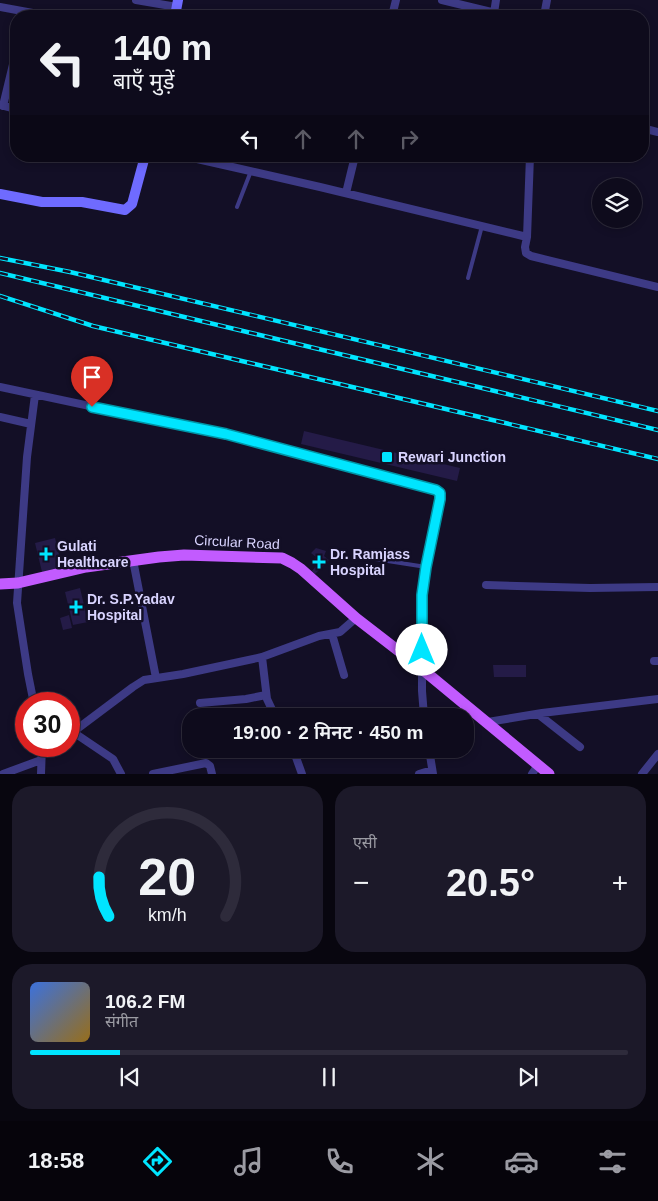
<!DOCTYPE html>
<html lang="hi">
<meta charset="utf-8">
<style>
body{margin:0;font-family:Arial,"Noto Sans Devanagari",sans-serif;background:#1c1929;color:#f1f3f6;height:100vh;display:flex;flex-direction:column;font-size:19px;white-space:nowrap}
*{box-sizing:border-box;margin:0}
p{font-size:16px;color:#9b9ba3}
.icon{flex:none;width:28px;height:28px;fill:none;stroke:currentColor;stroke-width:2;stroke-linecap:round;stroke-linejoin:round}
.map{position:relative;height:774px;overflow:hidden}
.details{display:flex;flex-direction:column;gap:12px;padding:12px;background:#08060f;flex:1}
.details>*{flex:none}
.guide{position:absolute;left:10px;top:10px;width:639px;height:152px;border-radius:20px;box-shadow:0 2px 8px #0003,0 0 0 1px #2e2b3b;background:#0e0b1c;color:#f1f3f6;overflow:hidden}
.tools{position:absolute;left:592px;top:178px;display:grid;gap:10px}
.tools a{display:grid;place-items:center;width:50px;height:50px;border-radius:50%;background:#0e0b1c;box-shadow:0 2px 8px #0003,0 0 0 1px #2e2b3b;font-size:25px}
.speed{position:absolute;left:15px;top:692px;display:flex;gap:10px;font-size:25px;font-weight:700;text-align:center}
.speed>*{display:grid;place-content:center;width:65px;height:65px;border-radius:50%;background:#0e0b1c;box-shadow:0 2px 8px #0003,0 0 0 1px #2e2b3b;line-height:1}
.speed .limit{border:8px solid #d22;background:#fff;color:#111}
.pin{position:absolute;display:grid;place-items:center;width:42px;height:42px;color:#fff;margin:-51px -21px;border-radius:50% 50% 50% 0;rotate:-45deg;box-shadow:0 0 5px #0007}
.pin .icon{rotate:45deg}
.me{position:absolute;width:55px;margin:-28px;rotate:0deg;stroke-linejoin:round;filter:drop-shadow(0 0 4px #0008)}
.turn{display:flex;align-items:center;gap:18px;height:105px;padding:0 20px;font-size:22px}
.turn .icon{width:65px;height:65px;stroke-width:2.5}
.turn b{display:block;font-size:35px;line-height:42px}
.lanes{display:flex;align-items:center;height:48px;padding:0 20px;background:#0003;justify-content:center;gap:25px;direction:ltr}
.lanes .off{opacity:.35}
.big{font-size:38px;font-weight:600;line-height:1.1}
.details .tile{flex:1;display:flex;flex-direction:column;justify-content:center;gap:8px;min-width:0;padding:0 18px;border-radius:20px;background:#1c1929}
.details .dial{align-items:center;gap:0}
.dial svg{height:130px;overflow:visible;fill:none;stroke:#2e2b3b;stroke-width:7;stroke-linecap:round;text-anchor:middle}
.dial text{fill:#f1f3f6;stroke:none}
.song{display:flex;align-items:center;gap:15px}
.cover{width:60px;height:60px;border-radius:8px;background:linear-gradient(135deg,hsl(220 70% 55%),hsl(40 70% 35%))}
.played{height:5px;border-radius:2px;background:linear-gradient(90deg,#00e5ff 15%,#2e2b3b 15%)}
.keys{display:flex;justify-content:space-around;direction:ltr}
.heat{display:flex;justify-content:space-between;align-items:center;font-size:28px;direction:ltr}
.details .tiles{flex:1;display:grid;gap:12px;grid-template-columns:1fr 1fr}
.tile:last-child{grid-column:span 2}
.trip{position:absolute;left:182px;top:708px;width:292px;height:50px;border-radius:20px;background:#0e0b1c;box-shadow:0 2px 8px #0003,0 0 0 1px #2e2b3b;font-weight:600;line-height:50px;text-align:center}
.dock{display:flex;height:80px;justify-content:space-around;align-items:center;background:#06040b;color:#9b9ba3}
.dock .icon{width:35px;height:35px}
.dock .current{color:#00e5ff}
.dock b{font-size:22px;color:#f1f3f6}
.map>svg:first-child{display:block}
.building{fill:#241b47}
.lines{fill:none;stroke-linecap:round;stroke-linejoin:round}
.lane{stroke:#3d3a85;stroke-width:4}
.street{stroke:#3d3a85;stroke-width:8}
.secondary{stroke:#6f6bff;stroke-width:10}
.primary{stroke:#c25bff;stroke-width:11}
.rail-casing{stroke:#00e5ff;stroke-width:4.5}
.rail{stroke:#130f26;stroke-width:2.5;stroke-dasharray:8;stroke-linecap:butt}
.route-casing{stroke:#0095a6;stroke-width:12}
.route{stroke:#00e5ff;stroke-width:9}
.poi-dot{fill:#00e5ff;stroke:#130f26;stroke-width:2}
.labels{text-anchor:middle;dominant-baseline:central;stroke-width:5;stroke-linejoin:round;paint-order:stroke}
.poi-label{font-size:14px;font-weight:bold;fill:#d9d4ff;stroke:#130f26;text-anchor:start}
.street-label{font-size:14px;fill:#d9d4ff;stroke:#130f26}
</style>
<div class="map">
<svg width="658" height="774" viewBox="0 0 658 774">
<rect width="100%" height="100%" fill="#130f26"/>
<!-- building -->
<path class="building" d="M304 431 460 468 457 481 301 444Z
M55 538 62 567 42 572 35 543Z
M316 548 326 551 324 556 329 560 315 574 312 571 316 566 312 562 316 557 311 553Z
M80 588 88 622 73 625 65 592Z
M69 615 72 628 63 630 60 618Z
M493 665H526V677H494Z"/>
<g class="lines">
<!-- lane -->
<path class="lane" d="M237 207 251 171
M468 278 482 226
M356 556 426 567"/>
<!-- street -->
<path class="street" d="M136 0 177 7
M442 0 508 16
M0 7 49 16
M494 13 496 0
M392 16 396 0
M544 16 547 0
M0 105 16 109
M3 106 16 52
M642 128 658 132
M184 156 320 187 527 237
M530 156 527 237 525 247 526 253 531 256 658 287
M346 193 355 156
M0 387 226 435 436 490 440 493V499L425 571 422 595V691L424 716
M0 417 31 424
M133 560 156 678
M486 585 590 588 658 587
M332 634 344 675
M262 657 267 699 275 716
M654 661H658
M200 703 246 699 266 695
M34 704 28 674 17 603 27 457 35 395
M538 714 580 747
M488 722 542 713 658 699
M73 732 113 759 121 774
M69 734 73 732 133 687 144 680 183 674 262 657 319 636 340 632 356 618
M293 749 302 774
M429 749 433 774
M3 774 41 760
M41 774 42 746
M153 774 206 763 210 766 212 774
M419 774 432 770
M532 774 538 765
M642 774 658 754"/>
<!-- secondary -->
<path class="secondary" d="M175 16 178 0
M0 194 42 202H82L125 210 132 204 145 156"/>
<!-- primary -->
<path class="primary" d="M0 584 18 583 86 567 159 557 184 555 282 558 292 563 301 569 356 618 422 669 549 774"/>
<defs>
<path id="rail" d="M0 258 70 272 658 411
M0 273 658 430
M0 296 93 326 658 459"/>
</defs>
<!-- rail casing -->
<use href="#rail" class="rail-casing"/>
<!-- rail -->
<use href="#rail" class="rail"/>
</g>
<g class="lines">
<defs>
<path id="route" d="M92 407 226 434 436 490 440 493V499L426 567 422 595V650"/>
</defs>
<!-- route casing -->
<use href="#route" class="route-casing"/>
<!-- route -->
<use href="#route" class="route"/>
</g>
<!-- markers -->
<g class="poi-dot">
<rect x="381" y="451" width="12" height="12" rx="2.5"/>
<path d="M43.5 546.5h5v5h5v5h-5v5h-5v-5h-5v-5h5z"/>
<path d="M316.5 554.5h5v5h5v5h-5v5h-5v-5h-5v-5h5z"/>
<path d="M73.5 599.5h5v5h5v5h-5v5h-5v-5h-5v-5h5z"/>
</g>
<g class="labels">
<!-- poi labels -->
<g class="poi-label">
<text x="398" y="457">Rewari Junction</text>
<text x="57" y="546">Gulati<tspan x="57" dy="16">Healthcare</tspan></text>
<text x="330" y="554">Dr. Ramjass<tspan x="330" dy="16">Hospital</tspan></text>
<text x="87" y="599">Dr. S.P.Yadav<tspan x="87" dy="16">Hospital</tspan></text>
</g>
<!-- street labels -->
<g class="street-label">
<text transform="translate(237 542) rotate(3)">Circular Road</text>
</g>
</g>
</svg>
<div class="tools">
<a><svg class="icon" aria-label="layers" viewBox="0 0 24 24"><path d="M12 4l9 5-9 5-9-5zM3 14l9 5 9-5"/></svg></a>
</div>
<div class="speed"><div class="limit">30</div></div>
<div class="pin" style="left:92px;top:407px;background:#d93025"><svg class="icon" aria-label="arrive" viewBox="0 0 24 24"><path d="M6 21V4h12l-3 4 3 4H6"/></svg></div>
<svg class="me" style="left:422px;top:650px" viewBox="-20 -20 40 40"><circle r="19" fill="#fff"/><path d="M0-13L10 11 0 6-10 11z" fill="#00e5ff"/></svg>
<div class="trip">19:00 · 2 मिनट · 450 m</div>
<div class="guide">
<div class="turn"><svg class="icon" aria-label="left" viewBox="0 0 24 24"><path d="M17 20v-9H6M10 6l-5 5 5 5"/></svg><div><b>140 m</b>बाएँ मुड़ें</div></div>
<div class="lanes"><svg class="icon" aria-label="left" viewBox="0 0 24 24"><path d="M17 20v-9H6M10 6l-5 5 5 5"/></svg><svg class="icon off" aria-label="ahead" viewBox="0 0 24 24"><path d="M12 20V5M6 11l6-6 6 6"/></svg><svg class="icon off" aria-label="ahead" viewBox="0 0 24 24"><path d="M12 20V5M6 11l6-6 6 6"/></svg><svg class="icon off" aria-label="right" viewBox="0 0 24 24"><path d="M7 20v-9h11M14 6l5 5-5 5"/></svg></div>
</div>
</div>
<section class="details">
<div class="tiles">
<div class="tile dial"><svg viewBox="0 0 100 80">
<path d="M14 69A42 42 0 1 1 86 69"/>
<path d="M14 69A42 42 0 0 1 8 45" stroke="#00e5ff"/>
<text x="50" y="56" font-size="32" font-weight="700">20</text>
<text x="50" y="72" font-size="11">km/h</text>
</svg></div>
<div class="tile"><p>एसी</p>
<div class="heat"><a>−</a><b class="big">20.5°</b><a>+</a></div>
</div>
<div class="tile">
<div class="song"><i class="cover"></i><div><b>106.2 FM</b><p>संगीत</p></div></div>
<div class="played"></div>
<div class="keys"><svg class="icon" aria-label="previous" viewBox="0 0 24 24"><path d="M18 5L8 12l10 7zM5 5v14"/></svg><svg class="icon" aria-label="pause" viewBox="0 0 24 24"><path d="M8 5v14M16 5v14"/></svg><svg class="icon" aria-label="next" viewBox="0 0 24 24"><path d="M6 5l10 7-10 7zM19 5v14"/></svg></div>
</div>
</div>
</section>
<nav class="dock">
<b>18:58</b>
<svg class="icon current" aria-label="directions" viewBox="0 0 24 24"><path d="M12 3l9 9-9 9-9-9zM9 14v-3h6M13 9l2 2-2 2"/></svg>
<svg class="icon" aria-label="music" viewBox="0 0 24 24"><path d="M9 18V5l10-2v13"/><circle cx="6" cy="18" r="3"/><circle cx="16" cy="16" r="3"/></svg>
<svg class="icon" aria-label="phone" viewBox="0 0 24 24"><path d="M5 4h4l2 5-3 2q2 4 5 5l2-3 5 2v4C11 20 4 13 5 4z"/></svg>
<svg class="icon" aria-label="climate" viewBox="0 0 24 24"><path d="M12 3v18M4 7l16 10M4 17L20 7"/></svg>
<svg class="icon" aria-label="car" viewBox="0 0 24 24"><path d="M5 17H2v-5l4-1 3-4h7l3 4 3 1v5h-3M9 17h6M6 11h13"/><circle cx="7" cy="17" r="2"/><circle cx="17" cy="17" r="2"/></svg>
<svg class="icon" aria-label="filters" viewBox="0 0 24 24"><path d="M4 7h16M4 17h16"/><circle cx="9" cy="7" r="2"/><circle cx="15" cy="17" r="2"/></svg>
</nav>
